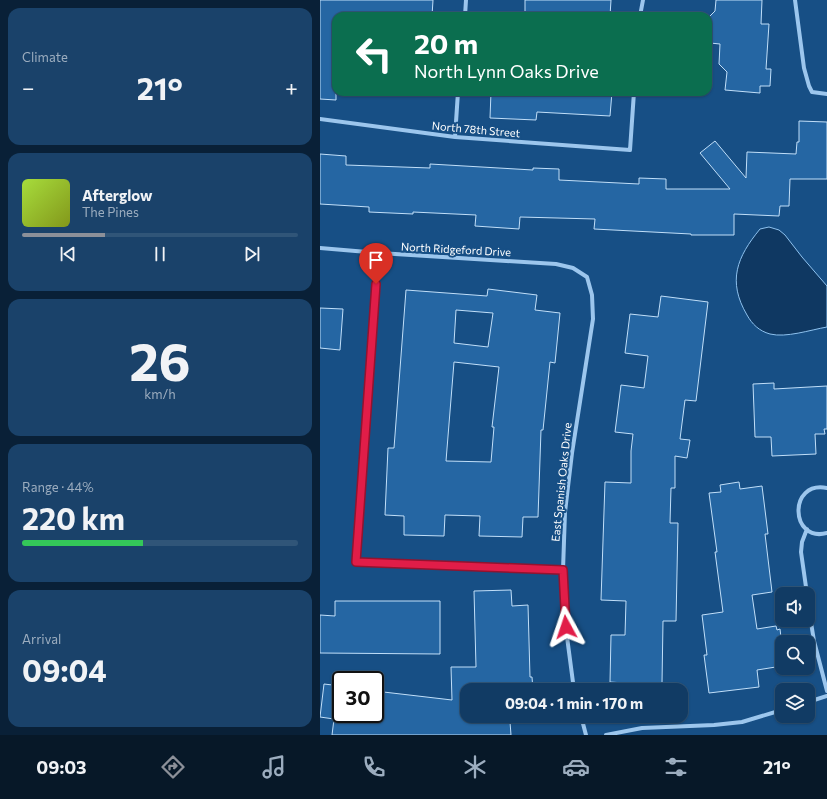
<!DOCTYPE html>
<meta charset="utf-8">
<style>
body{margin:0;font-family:Commissioner,sans-serif;background:#1a426a;color:#f1f3f6;height:100vh;display:flex;flex-direction:column;font-size:15px;white-space:nowrap}
*{box-sizing:border-box;margin:0}
p{font-size:13px;color:#9cadbf}
.icon{flex:none;width:22px;height:22px;fill:none;stroke:currentColor;stroke-width:2;stroke-linecap:round;stroke-linejoin:round}
.map{position:relative;flex:1;overflow:hidden}
.sheet{display:flex;flex-direction:column;gap:8px;padding:8px;background:#092037;width:320px}
.sheet>*{flex:none}
.guide{position:absolute;left:12px;top:12px;width:380px;height:84px;border-radius:12px;box-shadow:0 1px 3px #0004,0 0 0 1px #305578;background:#0b6e4f;color:#fff;overflow:hidden}
.controls{position:absolute;left:455px;top:587px;display:grid;gap:8px}
.controls a{display:grid;place-items:center;width:40px;height:40px;border-radius:8px;background:#113b64;box-shadow:0 1px 3px #0004,0 0 0 1px #305578;font-size:20px}
.speed{position:absolute;left:12px;top:671px;display:flex;gap:8px;font-size:20px;font-weight:700;text-align:center}
.speed>*{display:grid;place-content:center;width:52px;height:52px;border-radius:50%;background:#113b64;box-shadow:0 1px 3px #0004,0 0 0 1px #305578;line-height:1}
.speed .limit{border:2px solid #111;border-radius:6px;background:#fff;color:#111}
.pin{position:absolute;display:grid;place-items:center;width:34px;height:34px;color:#fff;margin:-41px -17px;border-radius:50% 50% 50% 0;rotate:-45deg;box-shadow:0 0 4px #0007}
.pin .icon{rotate:45deg}
.me{position:absolute;width:44px;margin:-22px;rotate:355deg;stroke-linejoin:round;filter:drop-shadow(0 0 3px #0008)}
.turn{display:flex;align-items:center;gap:14px;height:84px;padding:0 16px;font-size:18px}
.turn .icon{width:52px;height:52px;stroke-width:2.5}
.turn b{display:block;font-size:28px;line-height:34px}
.big{font-size:30px;font-weight:700;line-height:1.1}
.sheet .widget{flex:1;display:flex;flex-direction:column;justify-content:center;gap:6px;min-width:0;padding:0 14px;border-radius:12px;background:#1a426a}
.sheet .dial{align-items:center;gap:0}
.dial b{font-size:52px;line-height:1}
.song{display:flex;align-items:center;gap:12px}
.cover{width:48px;height:48px;border-radius:6px;background:linear-gradient(135deg,hsl(80 70% 55%),hsl(70 70% 35%))}
.played{height:4px;border-radius:2px;background:linear-gradient(90deg,#8c9099 30%,#305578 30%)}
.keys{display:flex;justify-content:space-around;direction:ltr}
.heat{display:flex;justify-content:space-between;align-items:center;font-size:22px;direction:ltr}
.charge{height:6px;border-radius:3px;background:linear-gradient(90deg,#34c759 44%,#305578 0)}
.trip{position:absolute;left:140px;top:683px;width:228px;height:40px;border-radius:12px;background:#113b64;box-shadow:0 1px 3px #0004,0 0 0 1px #305578;font-weight:700;line-height:40px;text-align:center}
.menu{display:flex;height:64px;justify-content:space-around;align-items:center;background:#071828;color:#9cadbf}
.menu .icon{width:28px;height:28px}
.menu .current{color:#8c9099}
.menu b{font-size:18px;color:#f1f3f6}
main{display:flex;flex:1;min-height:0}
.map>svg:first-child{display:block}
.water{fill:#0f3862;stroke:#8ec2ef}
.building{fill:#2566a3;stroke:#c1dff9;fill-rule:evenodd}
.lines{fill:none;stroke-linecap:round;stroke-linejoin:round}
.street{stroke:#9cc6ed;stroke-width:4}
.route-casing{stroke:#92132f;stroke-width:10}
.route{stroke:#e11d48;stroke-width:7}
.labels{text-anchor:middle;dominant-baseline:central;stroke-width:4;stroke-linejoin:round;paint-order:stroke}
.street-label{font-size:11px;fill:#fff;stroke:#174f85}
</style>
<main>
<section class="sheet">
<div class="widget"><p>Climate</p>
<div class="heat"><a>−</a><b class="big">21°</b><a>+</a></div>
</div>
<div class="widget">
<div class="song"><i class="cover"></i><div><b>Afterglow</b><p>The Pines</p></div></div>
<div class="played"></div>
<div class="keys"><svg class="icon" aria-label="previous" viewBox="0 0 24 24"><path d="M18 5L8 12l10 7zM5 5v14"/></svg><svg class="icon" aria-label="pause" viewBox="0 0 24 24"><path d="M8 5v14M16 5v14"/></svg><svg class="icon" aria-label="next" viewBox="0 0 24 24"><path d="M6 5l10 7-10 7zM19 5v14"/></svg></div>
</div>
<div class="widget dial"><b>26</b><p>km/h</p></div>
<div class="widget"><p>Range · 44%</p><b class="big">220 km</b><div class="charge"></div></div>
<div class="widget"><p>Arrival</p><b class="big">09:04</b></div>
</section>
<div class="map">
<svg width="507" height="735" viewBox="0 0 507 735">
<rect width="100%" height="100%" fill="#174f85"/>
<!-- water -->
<path class="water" d="M449 227 459 230 465 235 482 257 507 286V327C490 330 466 338 450 334 439 331 432 324 427 315 407 281 417 257 440 229Z"/>
<!-- building -->
<path class="building" d="M0 0H113L112 16H16V100L0 99Z
M205 0H291L290 16H245L205 13Z
M396 0H442L441 24H449L446 69H451L450 86H440V93L405 90 407 72 399 64 400 44 390 43 391 23 388 18 395 11Z
M171 92H292L290 116 217 112 216 120 170 118Z
M479 121 507 122V179H470L469 206H460L459 216 414 214V235H371V234L274 229 275 219 200 217 199 229 155 226 156 215 93 212V214L49 212V207L0 204V154L26 156V165L110 168V164L213 170V168L239 169V180L319 184V178L346 179V189H410L380 153 395 141 426 178 427 152 476 154 477 142H479Z
M168 289 217 295 215 310 240 313 235 363 230 362 223 430H221L218 517H203L202 537 159 536 160 516 125 515 124 536 84 535V516L65 515 68 448H74L86 290 167 296ZM136 310 173 313 168 347 134 343ZM134 362 179 367 172 427H174L171 462 126 461Z
M341 296 388 302 376 401 365 400 360 439 370 440 367 458 355 456V488H351L350 523H358L356 621H343L342 683H337V690H304V683L290 682 291 635H305L306 601 281 600 285 482 311 483V451L313 434 295 432 301 385 324 388 328 356 305 353 310 314 338 317Z
M0 308 23 309 20 350 0 348Z
M454 383V389L507 386V429H504L505 434H495L496 454 452 456 451 437H435L433 384Z
M419 482 420 489 442 486 448 534H445L452 592 432 595 437 629 456 626 457 630 460 629 462 646V666L437 670 439 687 389 693 384 655H387L382 615 403 612 395 552H397L389 493 401 492 400 485Z
M191 590 192 606 208 605 210 677H212L213 690H147V716H214V721L190 722 191 735H12L14 719 0 717 4 684 21 686V714H55V691L132 700 131 667H156L154 591Z
M15 601H120V654L0 653V615L15 616Z"/>
<g class="lines">
<!-- street -->
<path class="street" d="M475 0 484 68 489 86 492 92 507 94
M145 16 146 0
M320 16 323 0
M0 119 135 137 310 150 314 92
M135 137 138 92
M0 248 59 253 236 264 253 268 267 277 272 295 273 319 252 453 245 512 243 570 244 614 254 690
M59 253 36 562 243 570
M507 488C468 480 470 543 507 533
M487 594 481 552 482 542 487 529
M488 604 494 641 507 691
M488 702 507 696
M261 716 266 735
M286 735 322 728 394 725 422 722 462 710"/>
</g>
<g class="lines">
<defs>
<path id="route" d="M56 284 36 562 243 570 246 627"/>
</defs>
<!-- route casing -->
<use href="#route" class="route-casing"/>
<!-- route -->
<use href="#route" class="route"/>
</g>
<g class="labels">
<!-- street labels -->
<g class="street-label">
<text transform="translate(156 129) rotate(5)">North 78th Street</text>
<text transform="translate(136 249) rotate(3)">North Ridgeford Drive</text>
<text transform="translate(241 482) rotate(-84)">East Spanish Oaks Drive</text>
</g>
</g>
</svg>
<div class="controls">
<a><svg class="icon" aria-label="sound" viewBox="0 0 24 24"><path d="M4 9h4l5-4v14l-5-4H4zM17 9q2 3 0 6"/></svg></a>
<a><svg class="icon" aria-label="search" viewBox="0 0 24 24"><circle cx="10" cy="10" r="6"/><path d="M15 15l6 6"/></svg></a>
<a><svg class="icon" aria-label="layers" viewBox="0 0 24 24"><path d="M12 4l9 5-9 5-9-5zM3 14l9 5 9-5"/></svg></a>
</div>
<div class="speed"><div class="limit">30</div></div>
<div class="pin" style="left:56px;top:284px;background:#d93025"><svg class="icon" aria-label="arrive" viewBox="0 0 24 24"><path d="M6 21V4h12l-3 4 3 4H6"/></svg></div>
<svg class="me" style="left:246px;top:627px" viewBox="-20 -20 40 40"><path d="M0-17L14 15 0 8-14 15z" fill="#e11d48" stroke="#fff" stroke-width="4"/></svg>
<div class="trip">09:04 · 1 min · 170 m</div>
<div class="guide">
<div class="turn"><svg class="icon" aria-label="left" viewBox="0 0 24 24"><path d="M17 20v-9H6M10 6l-5 5 5 5"/></svg><div><b>20 m</b>North Lynn Oaks Drive</div></div>
</div>
</div>
</main>
<nav class="menu">
<b>09:03</b>
<svg class="icon current" aria-label="directions" viewBox="0 0 24 24"><path d="M12 3l9 9-9 9-9-9zM9 14v-3h6M13 9l2 2-2 2"/></svg>
<svg class="icon" aria-label="music" viewBox="0 0 24 24"><path d="M9 18V5l10-2v13"/><circle cx="6" cy="18" r="3"/><circle cx="16" cy="16" r="3"/></svg>
<svg class="icon" aria-label="phone" viewBox="0 0 24 24"><path d="M5 4h4l2 5-3 2q2 4 5 5l2-3 5 2v4C11 20 4 13 5 4z"/></svg>
<svg class="icon" aria-label="climate" viewBox="0 0 24 24"><path d="M12 3v18M4 7l16 10M4 17L20 7"/></svg>
<svg class="icon" aria-label="car" viewBox="0 0 24 24"><path d="M5 17H2v-5l4-1 3-4h7l3 4 3 1v5h-3M9 17h6M6 11h13"/><circle cx="7" cy="17" r="2"/><circle cx="17" cy="17" r="2"/></svg>
<svg class="icon" aria-label="filters" viewBox="0 0 24 24"><path d="M4 7h16M4 17h16"/><circle cx="9" cy="7" r="2"/><circle cx="15" cy="17" r="2"/></svg>
<b>21°</b>
</nav>
